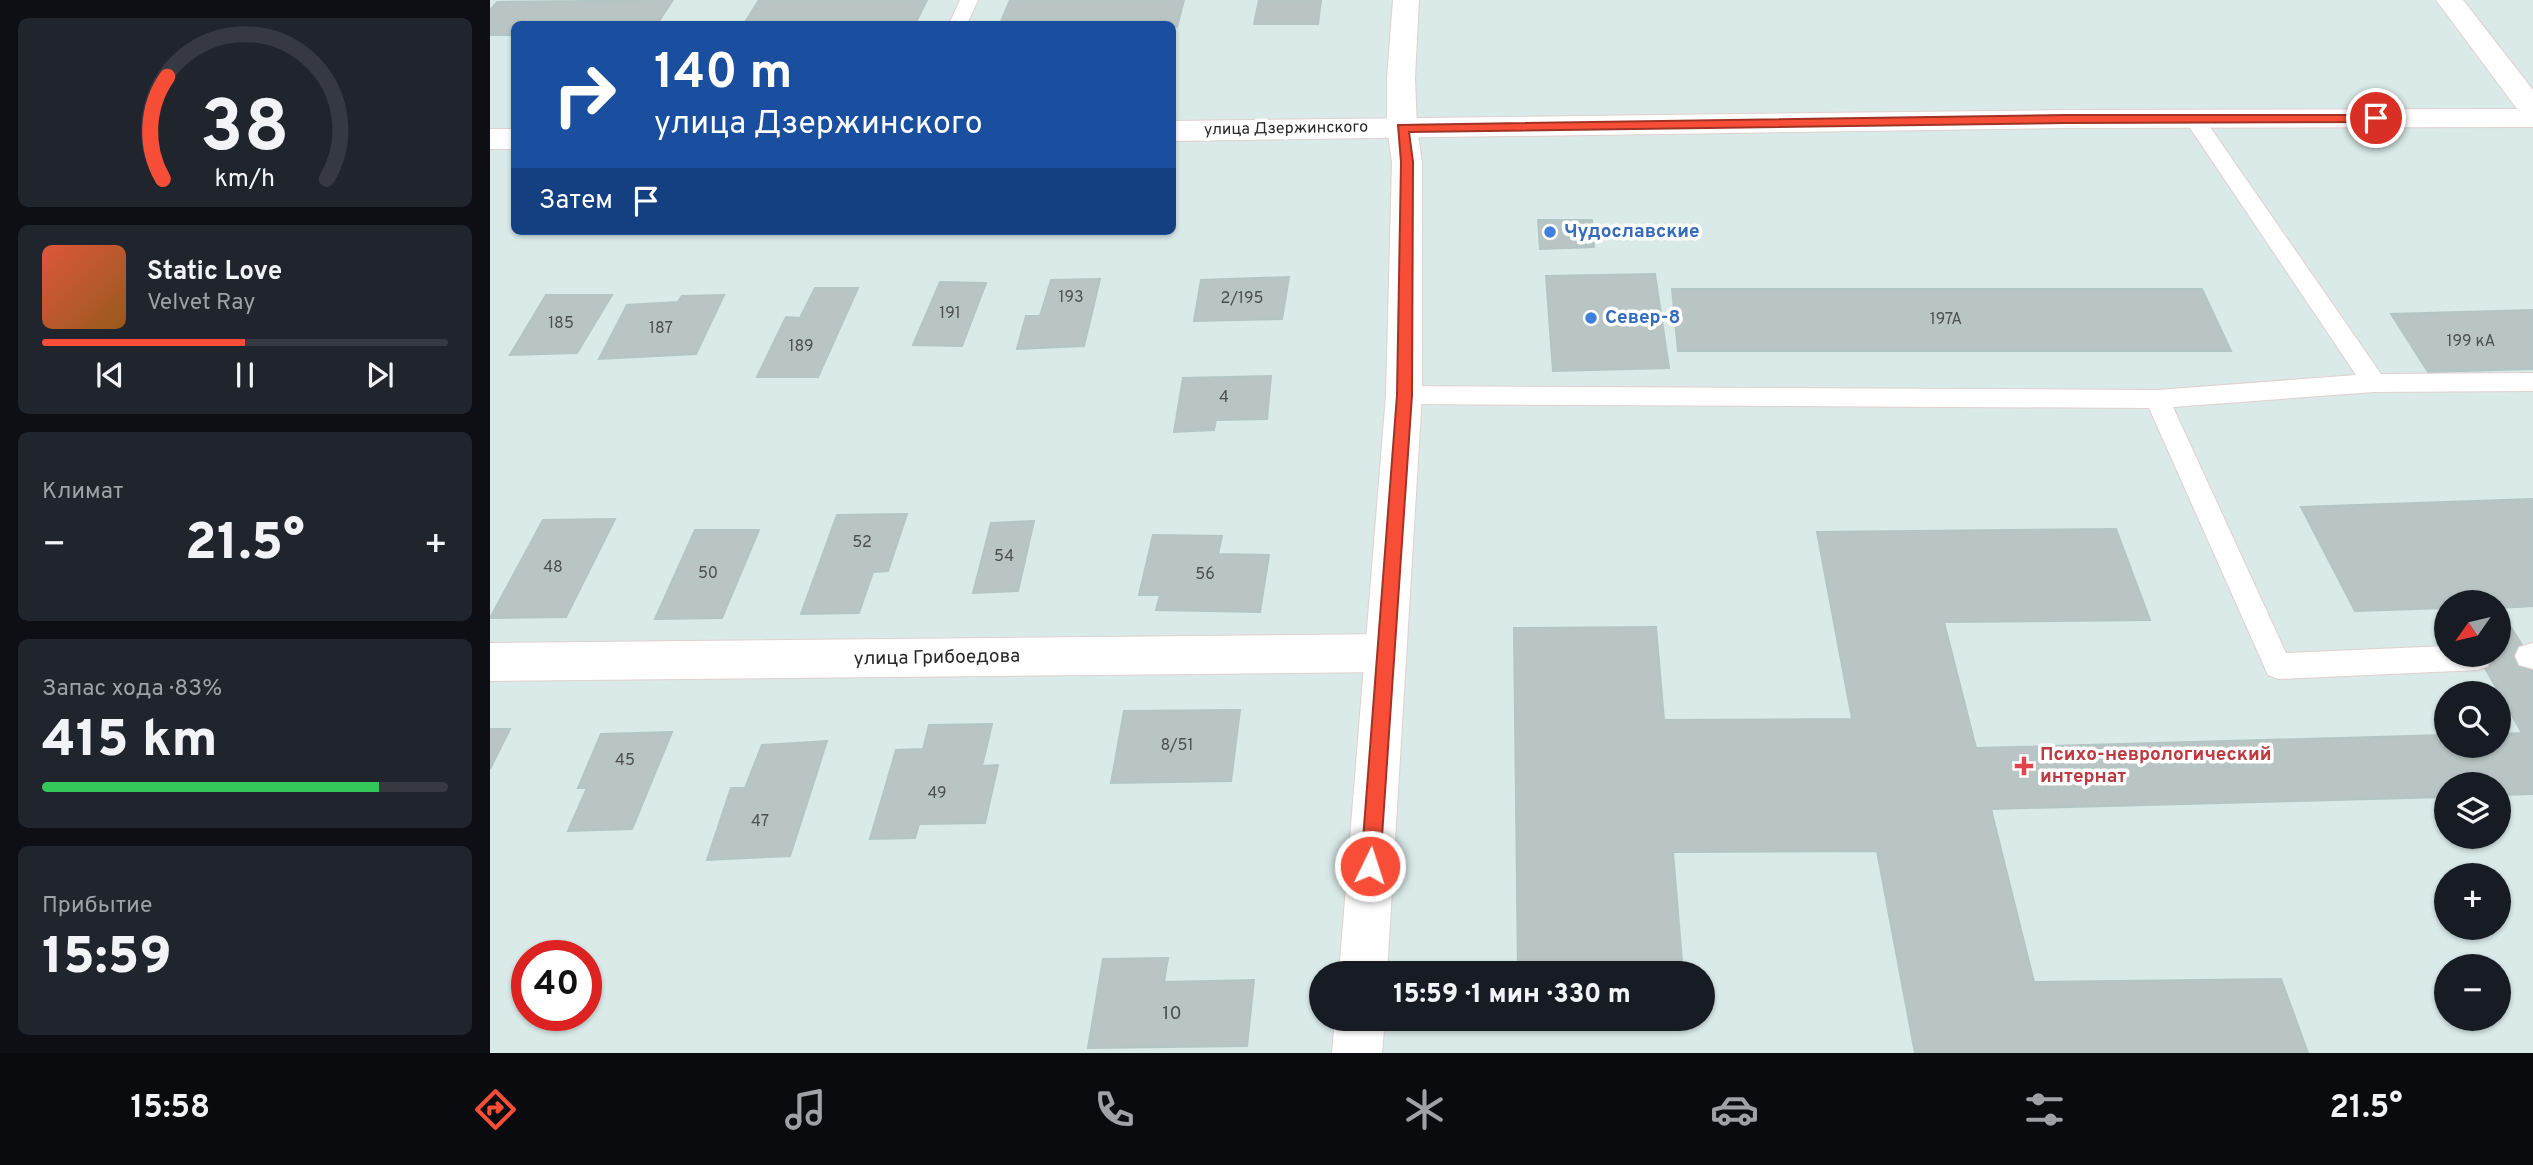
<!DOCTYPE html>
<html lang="ru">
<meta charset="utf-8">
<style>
body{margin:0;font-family:Overpass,sans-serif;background:#20242c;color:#f1f3f6;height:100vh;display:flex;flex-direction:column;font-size:26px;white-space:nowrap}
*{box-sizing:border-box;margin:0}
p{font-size:23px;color:#9ea1a6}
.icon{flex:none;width:38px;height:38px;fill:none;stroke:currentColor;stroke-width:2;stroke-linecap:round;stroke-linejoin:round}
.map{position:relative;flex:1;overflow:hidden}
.sheet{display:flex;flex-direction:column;gap:18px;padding:18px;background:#0d0f14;width:490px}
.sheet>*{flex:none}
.hud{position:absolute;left:21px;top:21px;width:665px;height:214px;border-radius:10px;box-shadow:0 2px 5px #0004;background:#1a4fa0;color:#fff;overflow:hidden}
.needle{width:46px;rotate:236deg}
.buttons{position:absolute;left:1944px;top:590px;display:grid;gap:14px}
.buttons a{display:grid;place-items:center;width:77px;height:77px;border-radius:50%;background:#171b24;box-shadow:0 2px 5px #0004;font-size:35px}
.speed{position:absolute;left:21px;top:940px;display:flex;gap:14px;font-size:35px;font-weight:700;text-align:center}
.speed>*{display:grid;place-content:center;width:91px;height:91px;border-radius:50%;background:#171b24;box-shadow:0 2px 5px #0004;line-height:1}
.speed .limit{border:10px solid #d22;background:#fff;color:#111}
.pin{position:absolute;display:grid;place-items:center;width:60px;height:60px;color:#fff;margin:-30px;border:4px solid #fff;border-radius:50%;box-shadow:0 2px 7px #0007}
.me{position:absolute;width:77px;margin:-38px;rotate:4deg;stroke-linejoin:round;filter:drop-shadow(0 0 5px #0008)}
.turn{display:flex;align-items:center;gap:24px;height:147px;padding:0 28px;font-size:32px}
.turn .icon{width:91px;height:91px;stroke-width:2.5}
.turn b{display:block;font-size:49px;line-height:60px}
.then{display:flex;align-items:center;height:66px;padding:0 28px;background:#0003;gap:14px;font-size:26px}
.big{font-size:52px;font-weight:800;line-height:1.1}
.sheet .card{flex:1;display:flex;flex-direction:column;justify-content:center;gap:10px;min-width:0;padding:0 24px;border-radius:10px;background:#20242c}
.sheet .dial{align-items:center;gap:0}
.dial svg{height:182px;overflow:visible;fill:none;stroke:#363941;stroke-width:7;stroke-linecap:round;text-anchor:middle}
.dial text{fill:#f1f3f6;stroke:none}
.song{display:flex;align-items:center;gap:21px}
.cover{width:84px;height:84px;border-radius:10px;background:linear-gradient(135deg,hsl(10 70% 55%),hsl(30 70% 35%))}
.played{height:7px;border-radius:4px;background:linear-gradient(90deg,#f84e38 50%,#363941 50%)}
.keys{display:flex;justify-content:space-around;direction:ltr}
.heat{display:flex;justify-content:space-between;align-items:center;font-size:38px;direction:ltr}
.charge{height:10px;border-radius:5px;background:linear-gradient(90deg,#34c759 83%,#363941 0)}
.trip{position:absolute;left:819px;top:961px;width:406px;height:70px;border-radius:35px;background:#171b24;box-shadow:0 2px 5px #0004;font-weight:800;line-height:70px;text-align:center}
.dock{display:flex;height:112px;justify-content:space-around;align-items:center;background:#090b0e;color:#9ea1a6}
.dock .icon{width:49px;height:49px}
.dock .active{color:#f84e38}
.dock b{font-size:32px;color:#f1f3f6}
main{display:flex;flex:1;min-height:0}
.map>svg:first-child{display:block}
.building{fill:#b9c5c4;stroke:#b3c5c4;stroke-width:2}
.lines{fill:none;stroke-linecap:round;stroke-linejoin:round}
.service-casing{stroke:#e1d0ce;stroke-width:2}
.minor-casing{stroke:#e1d0ce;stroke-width:2}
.tertiary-casing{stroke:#e1d0ce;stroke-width:2}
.secondary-casing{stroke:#e1d0ce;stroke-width:2}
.service{fill:#fff;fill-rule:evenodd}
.minor{fill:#fff;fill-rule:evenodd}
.tertiary{fill:#fff;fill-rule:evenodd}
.secondary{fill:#fff;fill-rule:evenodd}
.route{fill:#f84e38;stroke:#a13324;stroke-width:2}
.shop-dot{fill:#3f7fe0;stroke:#fff;stroke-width:2.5}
.health-dot{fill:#e0444e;stroke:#fff;stroke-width:2.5}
.labels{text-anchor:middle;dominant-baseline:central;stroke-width:7;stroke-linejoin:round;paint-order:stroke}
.far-street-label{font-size:16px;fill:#282828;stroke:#fff}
.number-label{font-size:16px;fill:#4c4f4f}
.shop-label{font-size:19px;font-weight:bold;fill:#366cbe;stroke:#fff;text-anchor:start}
.street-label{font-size:19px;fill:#282828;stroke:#fff}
.health-label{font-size:19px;font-weight:bold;fill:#be3a42;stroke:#fff;text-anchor:start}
.near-number-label{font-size:19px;fill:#4c4f4f}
</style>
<main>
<section class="sheet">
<div class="card dial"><svg viewBox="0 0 100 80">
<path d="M14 69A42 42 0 1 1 86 69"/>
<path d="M14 69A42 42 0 0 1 16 24" stroke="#f84e38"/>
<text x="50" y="56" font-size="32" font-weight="700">38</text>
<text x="50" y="72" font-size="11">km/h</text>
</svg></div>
<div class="card">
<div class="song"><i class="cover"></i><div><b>Static Love</b><p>Velvet Ray</p></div></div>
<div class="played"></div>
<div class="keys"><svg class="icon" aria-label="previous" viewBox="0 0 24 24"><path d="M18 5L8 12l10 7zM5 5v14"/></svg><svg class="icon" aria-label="pause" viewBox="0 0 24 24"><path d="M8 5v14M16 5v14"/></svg><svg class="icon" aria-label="next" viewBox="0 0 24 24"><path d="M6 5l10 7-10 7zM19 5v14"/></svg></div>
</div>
<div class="card"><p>Климат</p>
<div class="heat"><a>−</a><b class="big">21.5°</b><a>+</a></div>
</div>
<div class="card"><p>Запас хода · 83%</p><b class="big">415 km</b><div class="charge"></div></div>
<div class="card"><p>Прибытие</p><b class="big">15:59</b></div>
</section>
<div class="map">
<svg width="2043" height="1053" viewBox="0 0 2043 1053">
<rect width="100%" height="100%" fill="#d9eae8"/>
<!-- building -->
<path class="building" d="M183 0 167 24H24V35H0V10L7 2Z
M269 0H437L425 24H254Z
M520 0H694L687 27 682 24H510Z
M769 0H831L828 24H764Z
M1048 220H1102L1104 247 1050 249Z
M1165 274 1179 368 1063 371 1056 276Z
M799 277 792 319 704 321 711 280Z
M610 279 594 346 527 349 536 316H550L561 280Z
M450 282 496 283 472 346 423 345Z
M325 288H368L328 377H267L296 317 310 318Z
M1182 289H1712L1741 351H1188Z
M56 295H122L87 353 20 355Z
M234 295 206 354 109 359 137 305 188 302 192 296Z
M2043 310V369L1938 372 1901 314Z
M781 376 777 419 726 420 724 430 684 432 693 378Z
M2043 499V606L2009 608 2043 663V794L2009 795V784H1956V797L1501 809 1544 982 1791 979 1818 1053H1425L1387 851 1183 852 1193 973H1028L1024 628 1166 627 1174 720 1362 719 1327 532 1626 529 1660 620 1454 622 1486 748 1956 735V746H2009V734L2032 733 1987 654H2009V602H1956V608L1865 611 1811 507Z
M417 514 398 571 383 572 369 613 311 614 347 515Z
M125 519 76 617 0 618 53 520Z
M544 521 528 591 483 593 501 523Z
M205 530H269L232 618 165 619Z
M663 535 732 536 728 554 779 555 770 612 666 610 670 595H649Z
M750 710 741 781 621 783 634 711Z
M502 724 492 766 508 765 495 823 429 824 425 838 380 839 406 750 433 749 439 725Z
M0 729H20L0 769Z
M182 732 142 829 78 831 97 788H88L111 734Z
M337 741 300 856 217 860 241 788H255L272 745Z
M678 958 674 982 764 980 757 1046 598 1048 613 959Z"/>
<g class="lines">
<defs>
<path id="service" d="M470 0H488L477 24H459Z
M1704 113 1711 114 1891 374 2043 373V391L1884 392 1683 407 1796 653 1956 646V654H2001L1998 666 1988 670 1788 679 1778 675 1659 408 914 404 905 402 902 395 905 388 914 386 1667 390 1866 375 1694 119Z
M2043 643V669L2029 665 2025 656 2029 647Z"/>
<path id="minor" d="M903 0H929L925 78 927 128 922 135 912 138 902 135 897 128V78Z
M1946 0H1973L2043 90V119L2033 117Z
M895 634 910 640 916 653 910 666 895 672 0 681V643Z"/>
<path id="tertiary" d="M912 118 922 121 927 128 932 162V395L897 973H849L896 395 902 162 897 128 902 121Z
M845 1018H895L892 1053H842Z"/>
<path id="secondary" d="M2043 109V127L1578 128 682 141V121L1578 110Z
M0 129H24V149H0Z"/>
</defs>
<!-- service casing -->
<use href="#service" class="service-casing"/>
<!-- minor casing -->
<use href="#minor" class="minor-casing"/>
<!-- tertiary casing -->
<use href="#tertiary" class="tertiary-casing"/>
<!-- secondary casing -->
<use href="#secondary" class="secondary-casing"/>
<!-- service -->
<use href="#service" class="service"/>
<!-- minor -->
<use href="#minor" class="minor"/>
<!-- tertiary -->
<use href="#tertiary" class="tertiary"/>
<!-- secondary -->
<use href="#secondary" class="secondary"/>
</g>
<!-- route -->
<path class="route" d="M1577 115H1886L1893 118 1886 122 1577 123 919 132 923 162 922 395 890 866 887 873 880 876 874 873 871 866 907 395 911 162 908 125Z"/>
<!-- markers -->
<g class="shop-dot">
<circle cx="1060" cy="232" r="7"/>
<circle cx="1101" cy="318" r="7"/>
</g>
<path class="health-dot" d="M1530.5 755.5h7v7h7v7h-7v7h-7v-7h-7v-7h7z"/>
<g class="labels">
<!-- far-street labels -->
<g class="far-street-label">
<text transform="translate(796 129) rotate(-1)">улица Дзержинского</text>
</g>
<!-- number labels -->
<g class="number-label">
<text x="581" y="298">193</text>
<text x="752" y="299">2/195</text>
<text x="460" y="314">191</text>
<text x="1456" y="320">197А</text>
<text x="71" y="324">185</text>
<text x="171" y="329">187</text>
<text x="1981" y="342">199 кА</text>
<text x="311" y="347">189</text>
<text x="734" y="398">4</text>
<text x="372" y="543">52</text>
<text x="514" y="557">54</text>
<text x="63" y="568">48</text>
<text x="218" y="574">50</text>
<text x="715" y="575">56</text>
<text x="687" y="746">8/51</text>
<text x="135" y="761">45</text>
<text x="447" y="794">49</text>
<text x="270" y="822">47</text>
</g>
<!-- shop labels -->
<g class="shop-label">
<text x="1074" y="232">Чудославские</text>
<text x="1115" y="318">Север-8</text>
</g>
<!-- street labels -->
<g class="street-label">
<text transform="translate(447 658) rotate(-1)">улица Грибоедова</text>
</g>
<!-- health labels -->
<g class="health-label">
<text x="1550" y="755">Психо-неврологический<tspan x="1550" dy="22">интернат</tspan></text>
</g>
<!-- near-number labels -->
<g class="near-number-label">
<text x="682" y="1014">10</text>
</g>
</g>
</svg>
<div class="buttons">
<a><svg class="needle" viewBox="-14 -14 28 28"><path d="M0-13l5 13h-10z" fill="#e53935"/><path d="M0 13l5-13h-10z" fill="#9ea1a6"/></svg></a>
<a><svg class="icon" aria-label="search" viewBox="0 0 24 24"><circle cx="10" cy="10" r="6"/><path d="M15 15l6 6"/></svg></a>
<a><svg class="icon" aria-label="layers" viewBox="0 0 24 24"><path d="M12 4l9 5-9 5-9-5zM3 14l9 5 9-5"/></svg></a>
<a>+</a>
<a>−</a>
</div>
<div class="speed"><div class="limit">40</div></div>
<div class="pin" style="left:1886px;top:118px;background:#d93025"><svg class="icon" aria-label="arrive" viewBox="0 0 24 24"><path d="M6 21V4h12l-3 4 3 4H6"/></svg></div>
<svg class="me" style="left:880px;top:866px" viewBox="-20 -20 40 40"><circle r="17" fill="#f84e38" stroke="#fff" stroke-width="3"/><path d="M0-11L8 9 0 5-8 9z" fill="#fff"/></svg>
<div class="trip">15:59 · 1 мин · 330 m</div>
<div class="hud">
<div class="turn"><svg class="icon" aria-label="right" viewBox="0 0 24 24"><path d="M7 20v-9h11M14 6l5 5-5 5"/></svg><div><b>140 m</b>улица Дзержинского</div></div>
<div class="then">Затем<svg class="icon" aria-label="arrive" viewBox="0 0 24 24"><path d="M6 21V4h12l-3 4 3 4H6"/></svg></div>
</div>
</div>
</main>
<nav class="dock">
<b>15:58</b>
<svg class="icon active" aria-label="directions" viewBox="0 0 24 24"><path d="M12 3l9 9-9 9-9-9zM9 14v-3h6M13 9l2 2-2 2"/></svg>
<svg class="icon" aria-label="music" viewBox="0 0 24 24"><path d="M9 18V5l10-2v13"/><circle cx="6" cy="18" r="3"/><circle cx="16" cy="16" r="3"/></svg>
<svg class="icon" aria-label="phone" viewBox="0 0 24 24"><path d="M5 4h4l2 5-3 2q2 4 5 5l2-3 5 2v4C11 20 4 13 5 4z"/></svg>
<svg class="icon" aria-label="climate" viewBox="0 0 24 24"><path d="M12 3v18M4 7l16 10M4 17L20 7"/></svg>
<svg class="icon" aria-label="car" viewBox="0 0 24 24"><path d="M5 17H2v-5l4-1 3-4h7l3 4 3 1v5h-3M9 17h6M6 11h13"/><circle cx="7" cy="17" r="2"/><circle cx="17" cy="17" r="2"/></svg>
<svg class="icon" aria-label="filters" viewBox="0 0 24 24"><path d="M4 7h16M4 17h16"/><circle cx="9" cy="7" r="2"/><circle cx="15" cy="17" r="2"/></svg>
<b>21.5°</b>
</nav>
